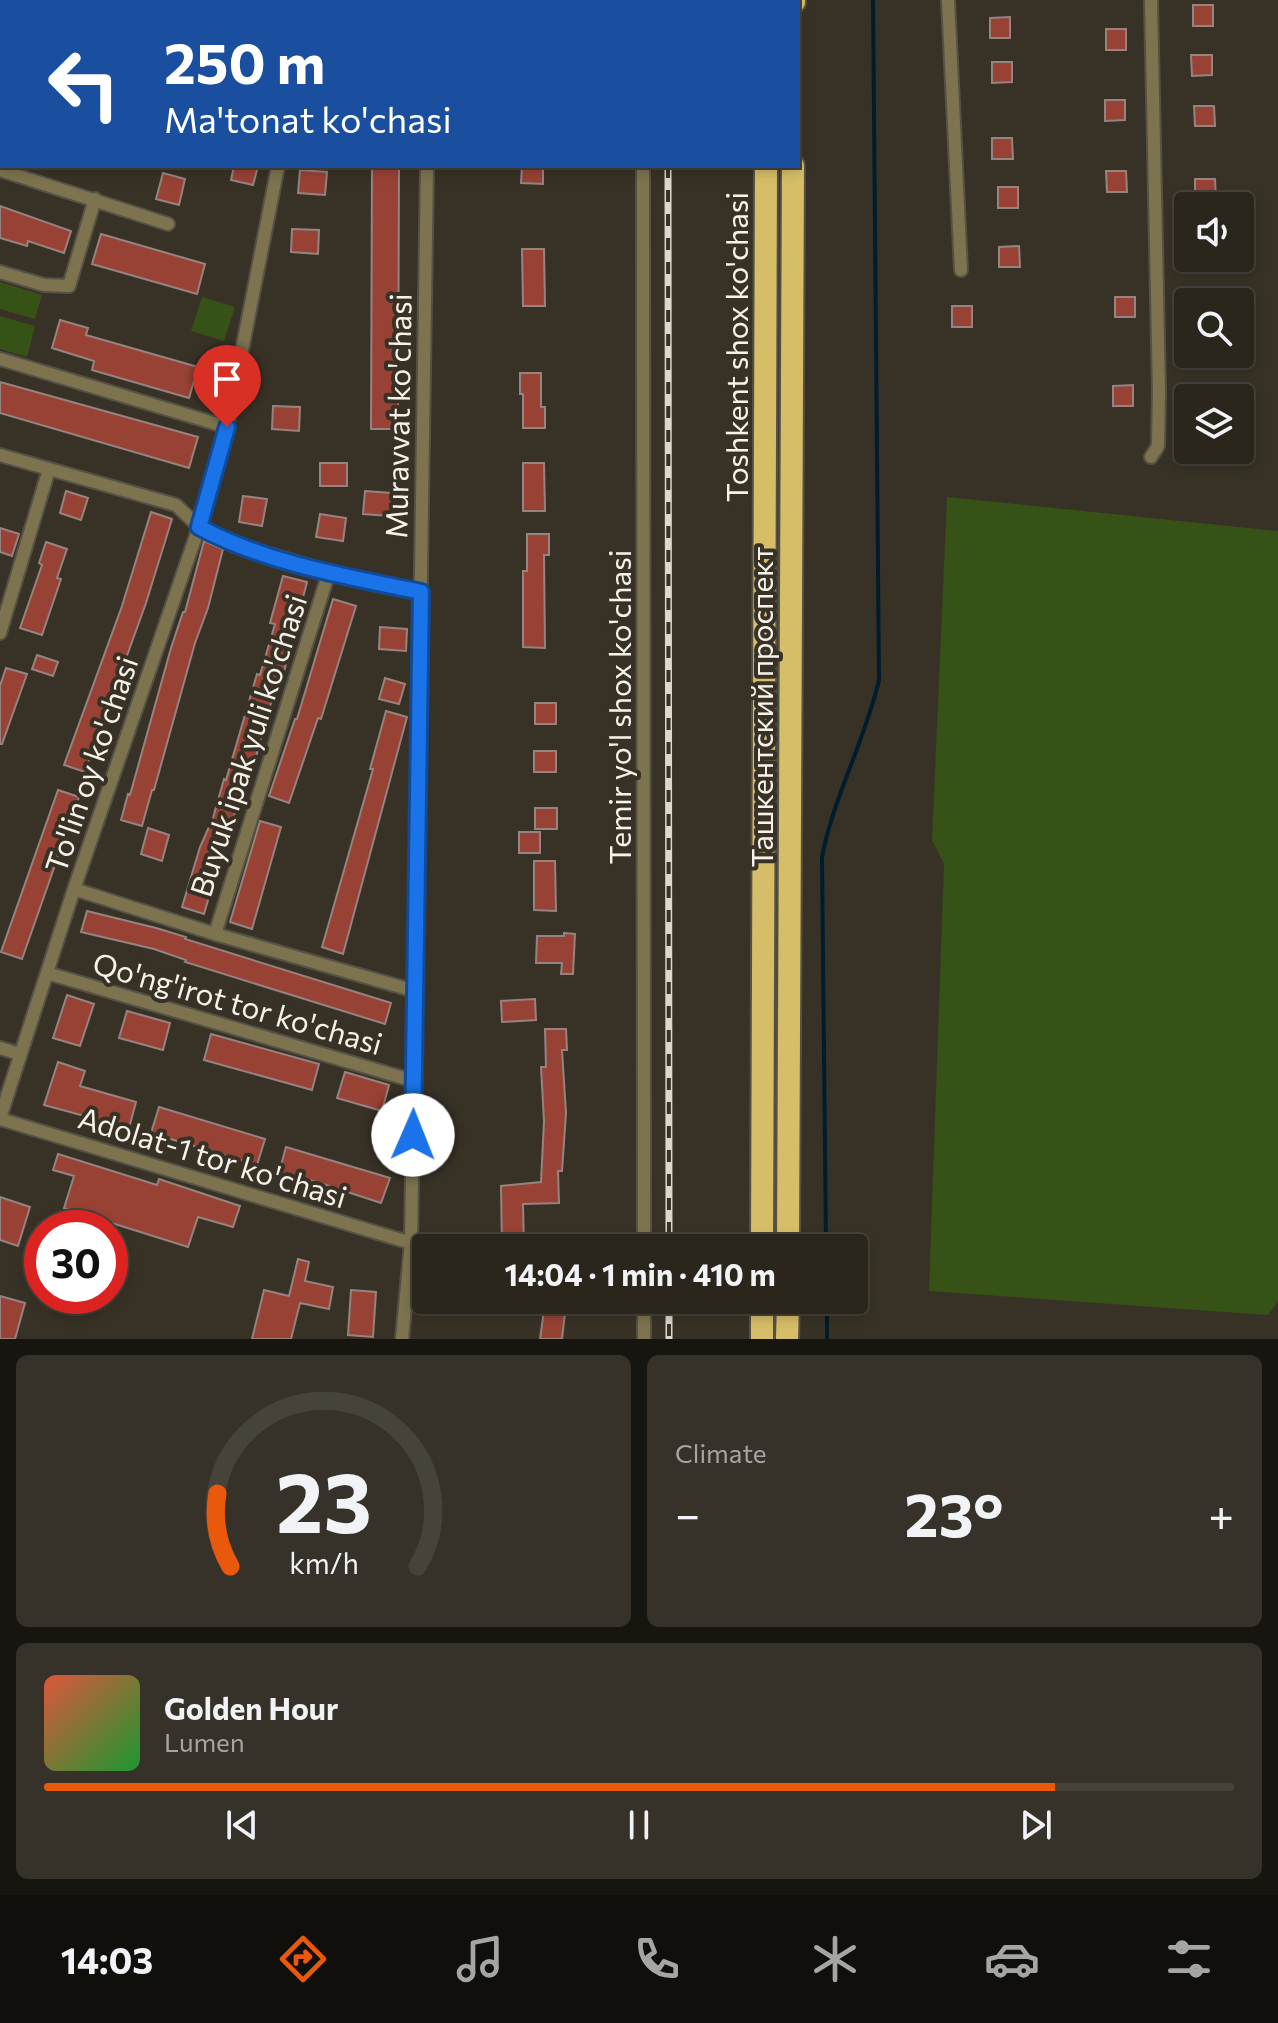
<!DOCTYPE html>
<meta charset="utf-8">
<style>
body{margin:0;font-family:Commissioner,sans-serif;background:#363229;color:#f1f3f6;height:100vh;display:flex;flex-direction:column;font-size:30px;white-space:nowrap}
*{box-sizing:border-box;margin:0}
p{font-size:26px;color:#a5a5a3}
.icon{flex:none;width:44px;height:44px;fill:none;stroke:currentColor;stroke-width:2;stroke-linecap:round;stroke-linejoin:round}
.map{position:relative;height:1339px;overflow:hidden}
.drawer{display:flex;flex-direction:column;gap:16px;padding:16px;background:#17150f;flex:1}
.drawer>*{flex:none}
.top-card{position:absolute;left:0px;top:0px;width:800px;height:168px;box-shadow:0 4px 12px #0003,0 0 0 2px #46433b;background:#1a4fa0;color:#fff;overflow:hidden}
.fabs{position:absolute;left:1174px;top:192px;display:grid;gap:16px}
.fabs a{display:grid;place-items:center;width:80px;height:80px;border-radius:8px;background:#2a261c;box-shadow:0 4px 12px #0003,0 0 0 2px #46433b;font-size:40px}
.speed{position:absolute;left:24px;top:1210px;display:flex;gap:16px;font-size:40px;font-weight:700;text-align:center}
.speed>*{display:grid;place-content:center;width:104px;height:104px;border-radius:50%;background:#2a261c;box-shadow:0 4px 12px #0003,0 0 0 2px #46433b;line-height:1}
.speed .limit{border:12px solid #d22;background:#fff;color:#111}
.pin{position:absolute;display:grid;place-items:center;width:68px;height:68px;color:#fff;margin:-82px -34px;border-radius:50% 50% 50% 0;rotate:-45deg;box-shadow:0 0 8px #0007}
.pin .icon{rotate:45deg}
.me{position:absolute;width:88px;margin:-44px;rotate:1deg;stroke-linejoin:round;filter:drop-shadow(0 0 6px #0008)}
.turn{display:flex;align-items:center;gap:28px;height:168px;padding:0 32px;font-size:36px}
.turn .icon{width:104px;height:104px;stroke-width:2.5}
.turn b{display:block;font-size:56px;line-height:68px}
.big{font-size:60px;font-weight:700;line-height:1.1}
.drawer .card{flex:1;display:flex;flex-direction:column;justify-content:center;gap:12px;min-width:0;padding:0 28px;border-radius:12px;background:#363229}
.drawer .dial{align-items:center;gap:0}
.dial svg{height:208px;overflow:visible;fill:none;stroke:#46433b;stroke-width:7;stroke-linecap:round;text-anchor:middle}
.dial text{fill:#f1f3f6;stroke:none}
.song{display:flex;align-items:center;gap:24px}
.cover{width:96px;height:96px;border-radius:12px;background:linear-gradient(135deg,hsl(10 70% 55%),hsl(130 70% 35%))}
.played{height:8px;border-radius:4px;background:linear-gradient(90deg,#ea580c 85%,#46433b 85%)}
.keys{display:flex;justify-content:space-around;direction:ltr}
.heat{display:flex;justify-content:space-between;align-items:center;font-size:44px;direction:ltr}
.drawer .tiles{flex:1;display:grid;gap:16px;grid-template-columns:1fr 1fr}
.card:last-child{grid-column:span 2}
.trip{position:absolute;left:412px;top:1234px;width:456px;height:80px;border-radius:8px;background:#2a261c;box-shadow:0 4px 12px #0003,0 0 0 2px #46433b;font-weight:700;line-height:80px;text-align:center}
.menu{display:flex;height:128px;justify-content:space-around;align-items:center;background:#110f0b;color:#a5a5a3}
.menu .icon{width:56px;height:56px}
.menu .selected{color:#ea580c}
.menu b{font-size:36px;color:#f1f3f6}
.map>svg:first-child{display:block}
.green{fill:#375216}
.lines{fill:none;stroke-linecap:round;stroke-linejoin:round}
.stream{stroke:#001c2d;stroke-width:4}
.building{fill:#984235;stroke:#958380;stroke-width:2}
.minor-casing{stroke:#565145;stroke-width:16}
.trunk-casing{stroke:#565145;stroke-width:26}
.minor{stroke:#7d734f;stroke-width:12}
.trunk{stroke:#d6be68;stroke-width:22}
.rail-casing{stroke:#dbd7ce;stroke-width:7}
.rail{stroke:#383226;stroke-width:4;stroke-dasharray:12;stroke-linecap:butt}
.route-casing{stroke:#114b97;stroke-width:20}
.route{stroke:#1a73e8;stroke-width:14}
.labels{text-anchor:middle;dominant-baseline:central;stroke-width:8;stroke-linejoin:round;paint-order:stroke}
.street-label{font-size:30px;fill:#f6f2ea;stroke:#383226}
</style>
<div class="map">
<svg width="1278" height="1339" viewBox="0 0 1278 1339">
<rect width="100%" height="100%" fill="#383226"/>
<!-- green -->
<path class="green" d="M0 282 42 295 35 319 0 309Z
M202 297 235 307 224 341 191 331Z
M0 316 35 326 27 357 0 349Z
M947 497 1278 531V1301L1268 1315 929 1291 944 864 932 840Z"/>
<g class="lines">
<!-- stream -->
<path class="stream" d="M826 1248 822 857C834 795 865 741 879 680L873 0
M827 1300V1339"/>
</g>
<!-- building -->
<path class="building" d="M1193 5H1213V26H1193Z
M1010 17V38H990V18Z
M1106 29H1126V50H1106Z
M1191 55H1212V75L1192 76Z
M992 62H1012V82L992 83Z
M1105 100H1125V120L1105 121Z
M1194 106H1214L1215 126H1195Z
M992 138H1012L1013 159H992Z
M234 166H258L253 185 231 180Z
M372 166H399L398 429H371Z
M522 166H543V184L521 183Z
M300 170 327 172 325 195 298 193Z
M1106 171H1126L1127 192H1107Z
M163 173 185 179 179 205 156 199Z
M1195 179H1215L1216 200H1195Z
M998 187H1018V208H998Z
M0 206 71 231 64 253 28 241 27 246 0 238Z
M292 229 319 230 318 254 291 252Z
M101 234 205 264 197 294 92 264Z
M1019 246 1020 267H999V247Z
M522 249H544L545 306H523Z
M1115 297H1135V317H1115Z
M952 306H972V327H952Z
M60 320 88 328 86 335 198 367 189 398 92 370 94 361 52 348Z
M520 373H541V407H545V428H523V394H520Z
M0 382 198 437 189 468 0 413Z
M1133 385V406H1113V386Z
M273 406 300 407 299 431 272 429Z
M320 463H347V486H320Z
M523 463H544L545 511H523Z
M66 491 88 498 81 520 60 513Z
M365 491 392 493 390 516 363 514Z
M243 496 267 499 262 526 239 522Z
M151 512 172 519 146 603 85 772 64 765 122 606Z
M320 514 346 518 343 541 316 537Z
M0 528 19 534 12 556 0 552Z
M527 534H549V555H544L545 648 523 647V571H527Z
M204 541 223 549 208 608 195 643 154 790H152L142 826 121 820 128 794 130 795 171 648 183 612H185Z
M46 542 67 549 57 578 61 579 42 635 20 628 42 565 39 563Z
M283 576 307 582 284 672 280 671 250 778 247 777 223 849 204 914 182 907 200 847 213 818 224 779 226 780 257 674 260 675 275 624 270 623Z
M333 599 356 606 321 719 318 718 289 803 269 796 295 719H297Z
M380 627 407 629 406 651 379 649Z
M37 655 58 662 53 676 32 669Z
M6 668 27 674 2 744H0V686Z
M385 678 405 684 399 704 379 699Z
M535 703H556V724H535Z
M386 711 407 717 343 954 322 947 373 769H370Z
M534 751H556V772H534Z
M58 790 79 797 22 959 1 952Z
M535 808H557V829H535Z
M260 821 281 827 252 929 230 922Z
M148 828 169 835 162 861 141 854Z
M519 832H540V853H519Z
M534 861H555L556 911 534 910Z
M87 911 156 928 186 937 185 939 391 1003 385 1024 185 962 186 960 154 949 81 932Z
M564 933 575 934 573 974H561L562 963H536L537 936H564Z
M67 995 94 1004 80 1046 53 1038Z
M535 999 536 1020 502 1022 501 1001Z
M127 1011 170 1023 163 1050 119 1038Z
M545 1029H566L567 1050H562L566 1113 562 1171H558L559 1203 523 1204 524 1248H502L501 1186 541 1182 544 1121 541 1067H546Z
M211 1034 319 1064 312 1090 204 1060Z
M58 1062 85 1071 80 1086 136 1102 129 1128 44 1105Z
M345 1072 389 1085 382 1111 337 1098Z
M159 1107 265 1139 257 1165 151 1133Z
M286 1147 390 1178 381 1203 323 1184 279 1172Z
M58 1154 157 1185 159 1179 240 1206 233 1227 198 1217 188 1247 64 1208 74 1176 53 1170Z
M0 1197 30 1207 18 1246 0 1240Z
M298 1259 309 1262 305 1281 333 1287 329 1309 300 1303 291 1339H252L264 1290 289 1296Z
M351 1290 376 1292 373 1337 348 1335Z
M0 1296 25 1303 15 1339H0Z
M544 1310 565 1313 562 1339H540Z"/>
<g class="lines">
<defs>
<path id="minor" d="M337 0 343 2
M643 0V2
M948 0 961 270
M42 2V0
M356 2 357 0
M429 2V0
M0 147 2 140
M643 166 644 1248
M0 170 168 224
M0 272 44 285 69 286 95 199
M0 359 227 427
M0 455 176 505 199 527 223 540 329 572 421 592
M1151 457 1158 446 1159 391 1151 0
M0 633 49 469
M74 889 215 934 415 991
M215 934 329 572
M47 973 414 1081
M0 1048 20 1054
M0 1118 74 889 199 527 227 427 278 166
M0 1119 411 1243
M644 1300V1339
M402 1339 411 1243 427 166"/>
<path id="trunk" d="M766 2V0
M794 2V0
M762 1248 766 166
M788 1248 793 166
M762 1339V1300
M787 1339 788 1300"/>
</defs>
<!-- minor casing -->
<use href="#minor" class="minor-casing"/>
<!-- trunk casing -->
<use href="#trunk" class="trunk-casing"/>
<!-- minor -->
<use href="#minor" class="minor"/>
<!-- trunk -->
<use href="#trunk" class="trunk"/>
<defs>
<path id="rail" d="M668 0V2
M668 166 669 1248
M669 1300V1339"/>
</defs>
<!-- rail casing -->
<use href="#rail" class="rail-casing"/>
<!-- rail -->
<use href="#rail" class="rail"/>
</g>
<g class="lines">
<defs>
<path id="route" d="M227 427 199 527C265 563 349 577 421 592L413 1135"/>
</defs>
<!-- route casing -->
<use href="#route" class="route-casing"/>
<!-- route -->
<use href="#route" class="route"/>
</g>
<g class="labels">
<!-- street labels -->
<g class="street-label">
<text transform="translate(735 347) rotate(-90)">Toshkent shox ko'chasi</text>
<text transform="translate(397 416) rotate(-89)">Muravvat ko'chasi</text>
<text transform="translate(618 707) rotate(-90)">Temir yo'l shox ko'chasi</text>
<text transform="translate(760 707) rotate(-90)">Ташкентский проспект</text>
<text transform="translate(247 745) rotate(-72)">Buyuk ipak yuli ko'chasi</text>
<text transform="translate(90 764) rotate(-71)">To'lin oy ko'chasi</text>
<text transform="translate(238 1002) rotate(16)">Qo'ng'irot tor ko'chasi</text>
<text transform="translate(213 1156) rotate(17)">Adolat-1 tor ko'chasi</text>
</g>
</g>
</svg>
<div class="fabs">
<a><svg class="icon" aria-label="sound" viewBox="0 0 24 24"><path d="M4 9h4l5-4v14l-5-4H4zM17 9q2 3 0 6"/></svg></a>
<a><svg class="icon" aria-label="search" viewBox="0 0 24 24"><circle cx="10" cy="10" r="6"/><path d="M15 15l6 6"/></svg></a>
<a><svg class="icon" aria-label="layers" viewBox="0 0 24 24"><path d="M12 4l9 5-9 5-9-5zM3 14l9 5 9-5"/></svg></a>
</div>
<div class="speed"><div class="limit">30</div></div>
<div class="pin" style="left:227px;top:427px;background:#d93025"><svg class="icon" aria-label="arrive" viewBox="0 0 24 24"><path d="M6 21V4h12l-3 4 3 4H6"/></svg></div>
<svg class="me" style="left:413px;top:1135px" viewBox="-20 -20 40 40"><circle r="19" fill="#fff"/><path d="M0-13L10 11 0 6-10 11z" fill="#1a73e8"/></svg>
<div class="trip">14:04 · 1 min · 410 m</div>
<div class="top-card">
<div class="turn"><svg class="icon" aria-label="left" viewBox="0 0 24 24"><path d="M17 20v-9H6M10 6l-5 5 5 5"/></svg><div><b>250 m</b>Ma'tonat ko'chasi</div></div>
</div>
</div>
<section class="drawer">
<div class="tiles">
<div class="card dial"><svg viewBox="0 0 100 80">
<path d="M14 69A42 42 0 1 1 86 69"/>
<path d="M14 69A42 42 0 0 1 9 41" stroke="#ea580c"/>
<text x="50" y="56" font-size="32" font-weight="700">23</text>
<text x="50" y="72" font-size="11">km/h</text>
</svg></div>
<div class="card"><p>Climate</p>
<div class="heat"><a>−</a><b class="big">23°</b><a>+</a></div>
</div>
<div class="card">
<div class="song"><i class="cover"></i><div><b>Golden Hour</b><p>Lumen</p></div></div>
<div class="played"></div>
<div class="keys"><svg class="icon" aria-label="previous" viewBox="0 0 24 24"><path d="M18 5L8 12l10 7zM5 5v14"/></svg><svg class="icon" aria-label="pause" viewBox="0 0 24 24"><path d="M8 5v14M16 5v14"/></svg><svg class="icon" aria-label="next" viewBox="0 0 24 24"><path d="M6 5l10 7-10 7zM19 5v14"/></svg></div>
</div>
</div>
</section>
<nav class="menu">
<b>14:03</b>
<svg class="icon selected" aria-label="directions" viewBox="0 0 24 24"><path d="M12 3l9 9-9 9-9-9zM9 14v-3h6M13 9l2 2-2 2"/></svg>
<svg class="icon" aria-label="music" viewBox="0 0 24 24"><path d="M9 18V5l10-2v13"/><circle cx="6" cy="18" r="3"/><circle cx="16" cy="16" r="3"/></svg>
<svg class="icon" aria-label="phone" viewBox="0 0 24 24"><path d="M5 4h4l2 5-3 2q2 4 5 5l2-3 5 2v4C11 20 4 13 5 4z"/></svg>
<svg class="icon" aria-label="climate" viewBox="0 0 24 24"><path d="M12 3v18M4 7l16 10M4 17L20 7"/></svg>
<svg class="icon" aria-label="car" viewBox="0 0 24 24"><path d="M5 17H2v-5l4-1 3-4h7l3 4 3 1v5h-3M9 17h6M6 11h13"/><circle cx="7" cy="17" r="2"/><circle cx="17" cy="17" r="2"/></svg>
<svg class="icon" aria-label="filters" viewBox="0 0 24 24"><path d="M4 7h16M4 17h16"/><circle cx="9" cy="7" r="2"/><circle cx="15" cy="17" r="2"/></svg>
</nav>
